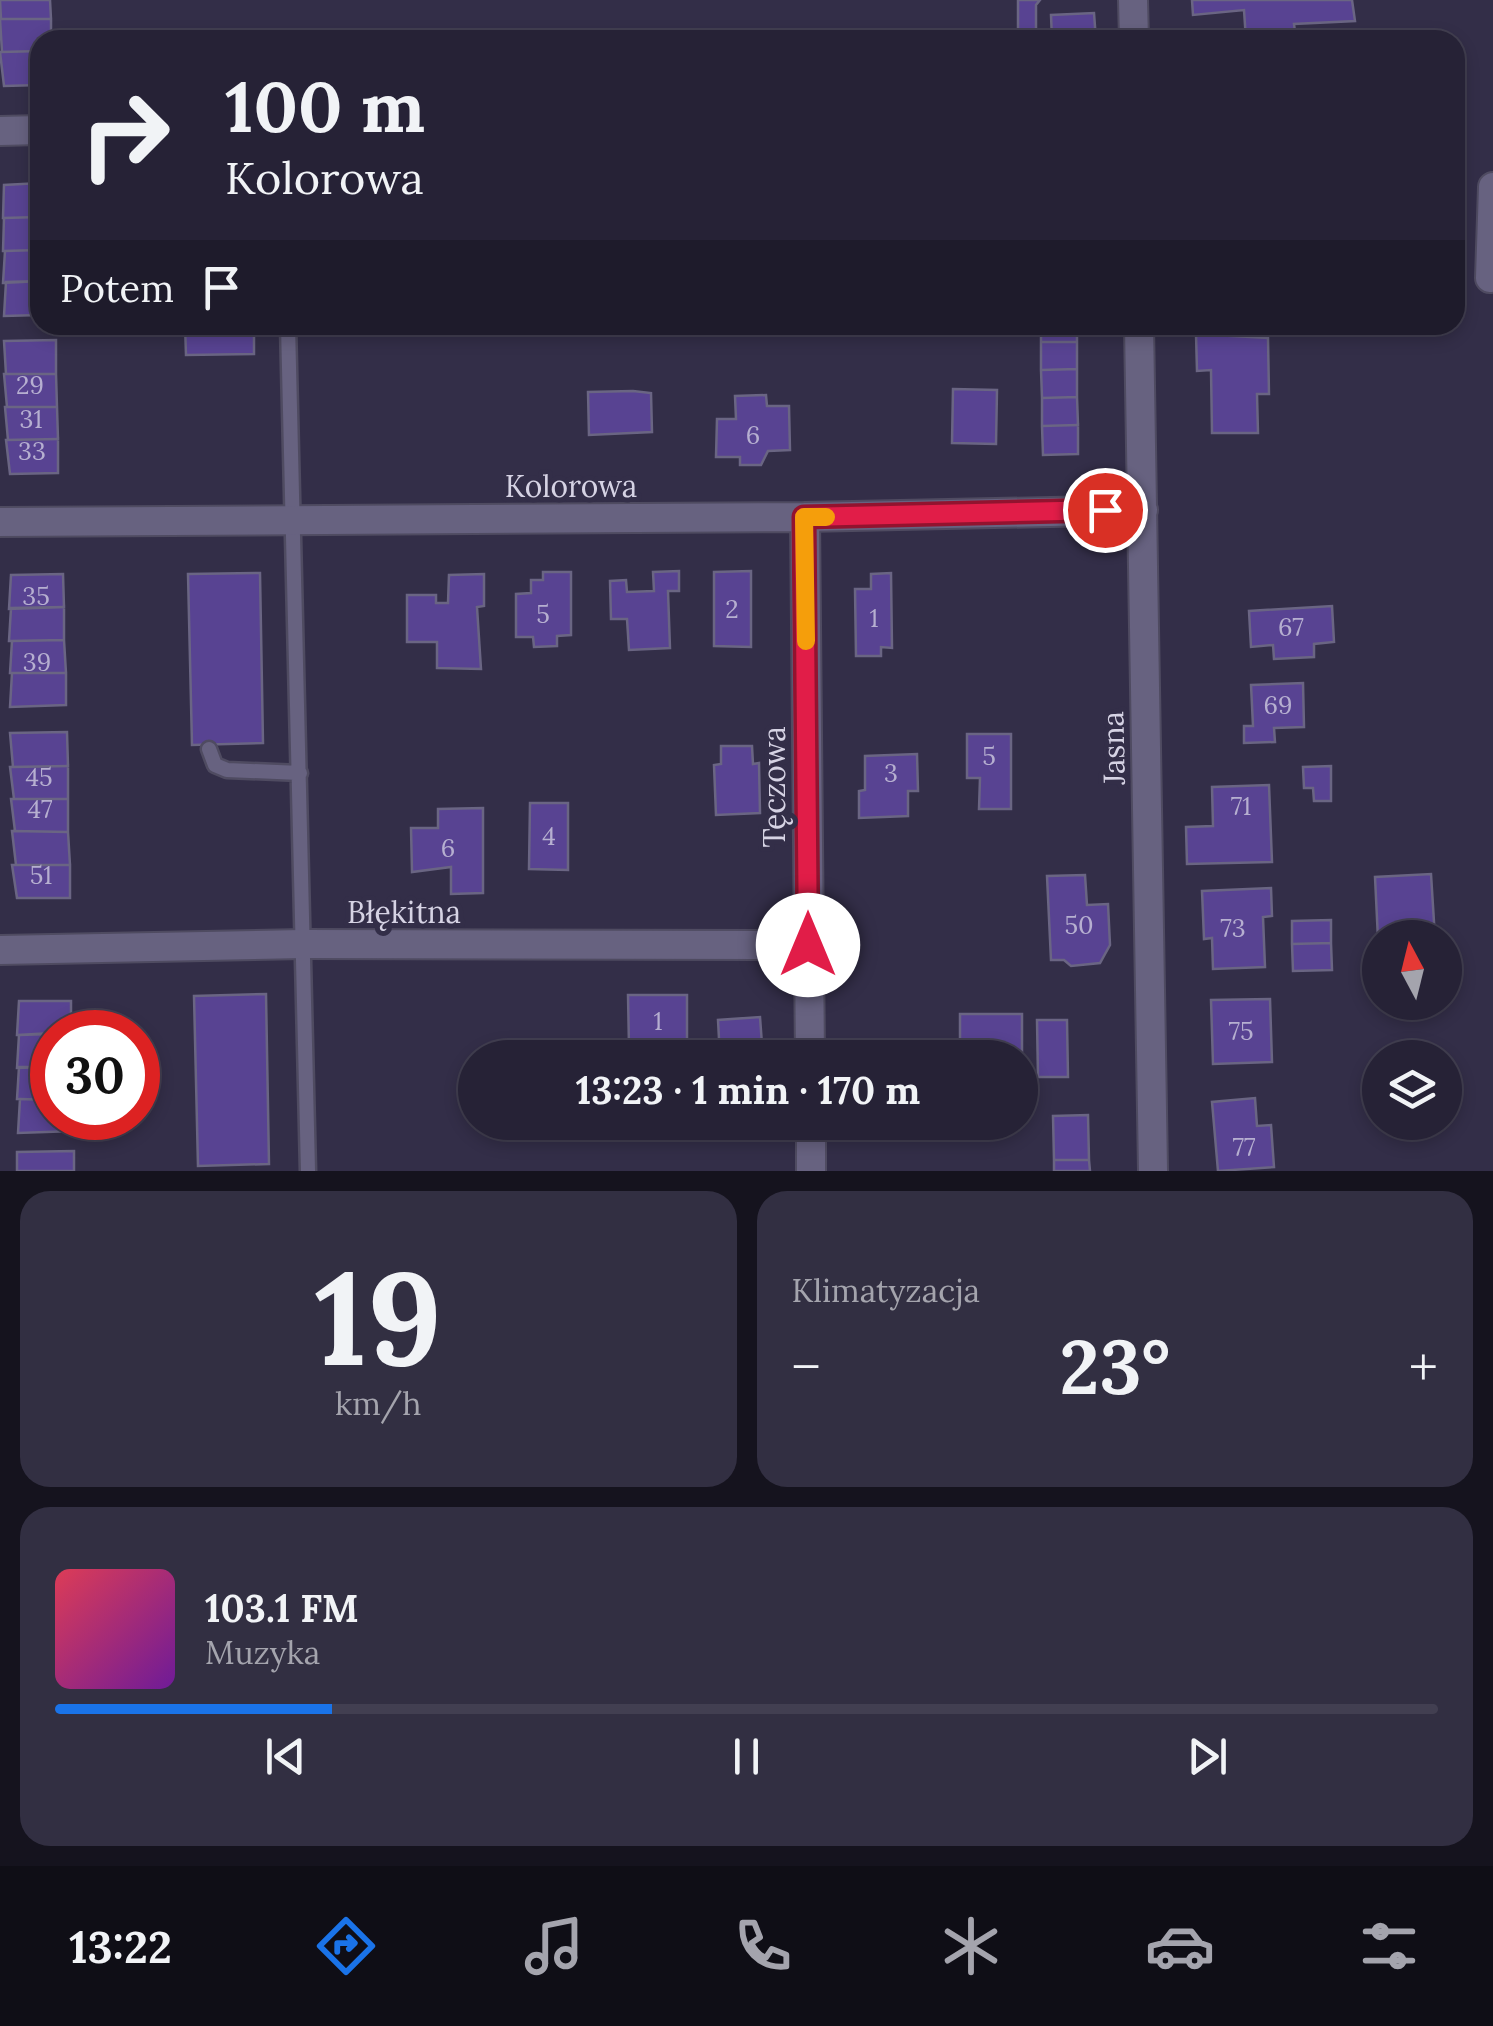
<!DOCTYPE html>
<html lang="pl">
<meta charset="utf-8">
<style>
body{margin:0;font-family:Lora,serif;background:#322f42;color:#f1f3f6;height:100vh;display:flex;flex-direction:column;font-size:38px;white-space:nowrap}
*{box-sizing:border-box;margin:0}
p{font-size:32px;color:#a4a4ad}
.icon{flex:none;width:55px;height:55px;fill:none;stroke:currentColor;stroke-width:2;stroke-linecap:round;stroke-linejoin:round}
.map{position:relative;height:1171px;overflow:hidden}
.details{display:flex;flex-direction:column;gap:20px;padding:20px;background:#15131e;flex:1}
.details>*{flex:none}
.hud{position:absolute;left:30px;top:30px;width:1435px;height:305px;border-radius:30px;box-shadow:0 5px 15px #0003,0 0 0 2px #423f51;background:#262236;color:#f1f3f6;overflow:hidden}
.needle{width:65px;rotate:353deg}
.tools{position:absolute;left:1362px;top:920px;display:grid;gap:20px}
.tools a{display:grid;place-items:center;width:100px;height:100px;border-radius:50%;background:#262236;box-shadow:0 5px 15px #0003,0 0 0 2px #423f51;font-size:50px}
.speed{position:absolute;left:30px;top:1010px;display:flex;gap:20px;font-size:50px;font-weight:700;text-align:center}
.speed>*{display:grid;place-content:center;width:130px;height:130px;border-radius:50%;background:#262236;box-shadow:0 5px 15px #0003,0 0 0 2px #423f51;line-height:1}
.speed .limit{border:15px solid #d22;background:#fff;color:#111}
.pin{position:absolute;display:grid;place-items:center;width:85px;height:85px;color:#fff;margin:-42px;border:5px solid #fff;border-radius:50%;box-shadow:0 2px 10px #0007}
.me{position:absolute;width:110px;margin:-55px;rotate:0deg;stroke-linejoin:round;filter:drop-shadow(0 0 8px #0008)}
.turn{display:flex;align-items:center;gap:35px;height:210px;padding:0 30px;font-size:45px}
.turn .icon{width:130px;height:130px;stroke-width:2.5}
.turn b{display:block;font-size:70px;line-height:85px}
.then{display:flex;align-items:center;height:95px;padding:0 30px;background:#0003;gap:20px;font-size:38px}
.big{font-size:75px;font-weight:700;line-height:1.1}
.details .tile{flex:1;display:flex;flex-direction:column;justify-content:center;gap:15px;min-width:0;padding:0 35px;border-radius:30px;background:#322f42}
.details .dial{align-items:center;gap:0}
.dial b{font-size:130px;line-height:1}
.song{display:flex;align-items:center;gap:30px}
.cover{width:120px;height:120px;border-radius:15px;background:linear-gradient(135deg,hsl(350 70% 55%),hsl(280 70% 35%))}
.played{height:10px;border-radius:5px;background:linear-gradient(90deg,#1a73e8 20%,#423f51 20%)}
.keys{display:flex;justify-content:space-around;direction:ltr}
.heat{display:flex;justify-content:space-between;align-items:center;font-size:55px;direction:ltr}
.details .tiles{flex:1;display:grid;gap:20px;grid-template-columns:1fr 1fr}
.tile:last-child{grid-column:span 2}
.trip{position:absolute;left:458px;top:1040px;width:580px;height:100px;border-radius:50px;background:#262236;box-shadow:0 5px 15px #0003,0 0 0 2px #423f51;font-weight:700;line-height:100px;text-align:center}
.dock{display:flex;height:160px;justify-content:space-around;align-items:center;background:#0f0e16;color:#a4a4ad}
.dock .icon{width:70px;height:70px}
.dock .on{color:#1a73e8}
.dock b{font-size:45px;color:#f1f3f6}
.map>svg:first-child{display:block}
.building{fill:#584392;stroke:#6a6583;stroke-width:2.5}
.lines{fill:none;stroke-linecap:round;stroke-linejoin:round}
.service-casing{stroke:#4f4b61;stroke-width:19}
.minor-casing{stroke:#4f4b61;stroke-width:32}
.service{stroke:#676280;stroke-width:14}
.minor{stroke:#676280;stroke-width:28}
.route-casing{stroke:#92132f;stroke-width:25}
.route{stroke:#e11d48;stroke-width:18}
.slow{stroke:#f59e0b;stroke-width:18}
.labels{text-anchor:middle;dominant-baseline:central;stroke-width:10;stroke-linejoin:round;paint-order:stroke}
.number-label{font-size:25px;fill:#b6afd0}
.street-label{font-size:30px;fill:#d6d3e4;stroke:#332e48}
</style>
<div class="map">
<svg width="1493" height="1171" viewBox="0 0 1493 1171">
<rect width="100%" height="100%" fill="#332e48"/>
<!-- building -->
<path class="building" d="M0 0H50L51 19H1Z
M1018 0H1040L1036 5V32H1018Z
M1192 0H1352L1355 21 1294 24 1296 40H1246L1244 10 1193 15Z
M1094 13 1096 40H1052L1051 15Z
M0 19H51V40H40V51L2 52Z
M40 51V85L4 86 0 52Z
M40 183V217L3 218 4 185Z
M40 217V250L3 251 4 218Z
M40 250V281L3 283 5 251Z
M40 281V315L4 316 6 282Z
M185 325H254V354L186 355Z
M1041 325H1077V342H1041Z
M1196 334 1268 338 1269 394H1257L1258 433H1212L1211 370 1197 371Z
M56 340V374H6L4 341Z
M1041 342H1077V369L1041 370Z
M1077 369V397L1042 398 1041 370Z
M4 374H56L57 407H7Z
M953 389 997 390 996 444 952 443Z
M633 391 651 393 652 432 589 435 588 392Z
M766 395 767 406H789L790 450 768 451 761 465H740V457H716L717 419H736L735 396Z
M1077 397 1078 425 1042 426V398Z
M5 407H57L58 439 8 440Z
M1078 425V454L1043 455 1042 426Z
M58 439V473L10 474 6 440Z
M679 571V591H668L670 648 629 650 627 619H611L610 581 626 580 627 592 654 591 653 572Z
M751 571V647L714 646V572Z
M543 572H571V635L557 636V646L534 647 533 637H516V594L531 593V580H543Z
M260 573 263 743 192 745 188 574Z
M891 573 892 648 881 647V656H856L855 589H871V574Z
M63 574 64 607 9 609 11 575Z
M484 574V606L477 607 481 669 437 668V642H407V595H436V603H448L449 575Z
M1332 606 1334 642 1314 644V657L1274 659 1273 645 1251 647 1249 611Z
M64 607V640L9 641 11 608Z
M64 640 66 673H10L12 641Z
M12 673H66V705L10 707Z
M1303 683 1304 727 1274 728 1275 742 1244 743V726H1253L1251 685Z
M67 732 68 766 13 767 10 733Z
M967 734H1011V809H979L980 778H967Z
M721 746H752L753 764 759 763 760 813 716 815 714 765 721 764Z
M917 754 918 791H908V816L859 818V791L865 790V756Z
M68 766V799H14L10 767Z
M1331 766V801H1314L1313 788H1304L1303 767Z
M1269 785 1272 862 1187 864 1186 827 1213 826 1212 787Z
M11 799H68V832L15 831Z
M530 803H568V870L529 869Z
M483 808V893L451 894V867L412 872 411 828H438V809Z
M12 831 68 832 70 865H16Z
M12 865H70V898H17Z
M1431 874 1435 938H1380L1379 960 1375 877Z
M1085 875 1087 905 1108 904 1110 945 1100 963 1071 966 1064 960H1051L1047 876Z
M1271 888 1272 916 1263 917 1265 967 1213 969 1212 938 1204 939 1202 891Z
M1331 920V943L1292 944V921Z
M1331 943 1332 970 1293 971 1292 944Z
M266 994 269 1164 198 1166 194 996Z
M628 995H687V1047H629Z
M1270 999 1272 1062 1213 1064 1211 1000Z
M19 1001H71V1032L17 1035Z
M960 1014H1022V1078L1020 1058H960Z
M760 1017 763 1058H720L718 1020Z
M1037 1020H1067L1068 1077H1038Z
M52 1034V1067L17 1068 19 1035Z
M19 1067H52V1100L17 1099Z
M1255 1098 1257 1126 1271 1125 1274 1167 1218 1171 1212 1102Z
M20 1099 52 1100V1118H74V1131L18 1133Z
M1088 1115 1089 1160H1054L1053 1116Z
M655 1122H689V1134H656Z
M74 1151V1171H17V1152Z
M1054 1160H1089L1090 1171H1054Z"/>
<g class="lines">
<defs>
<path id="service" d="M288 325 308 1171
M209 749 215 765 227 770 300 773"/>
<path id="minor" d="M1133 0 1134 40
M0 131 40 130
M1490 278 1493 187
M1139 325 1153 1171
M805 517 810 1058
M0 522 805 517 1143 510
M0 950 303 944 808 945
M811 1122V1171"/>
</defs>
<!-- service casing -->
<use href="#service" class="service-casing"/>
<!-- minor casing -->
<use href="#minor" class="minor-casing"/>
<!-- service -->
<use href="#service" class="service"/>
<!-- minor -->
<use href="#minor" class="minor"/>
</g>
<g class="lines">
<defs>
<path id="route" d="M808 945 804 517 1105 510"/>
</defs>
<!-- route casing -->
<use href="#route" class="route-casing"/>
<!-- route -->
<use href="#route" class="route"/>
<!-- slow -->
<path class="slow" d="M806 641 804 517H826"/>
</g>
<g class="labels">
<!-- number labels -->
<g class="number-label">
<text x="30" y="385">29</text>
<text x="31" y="419">31</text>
<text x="753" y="435">6</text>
<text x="32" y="451">33</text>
<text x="36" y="596">35</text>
<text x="732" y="609">2</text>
<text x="543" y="614">5</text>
<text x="874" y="618">1</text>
<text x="1291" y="627">67</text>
<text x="37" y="662">39</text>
<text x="1278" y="705">69</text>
<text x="989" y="756">5</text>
<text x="891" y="773">3</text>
<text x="39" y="777">45</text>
<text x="1241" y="806">71</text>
<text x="40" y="809">47</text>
<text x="549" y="836">4</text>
<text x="448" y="848">6</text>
<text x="41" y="875">51</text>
<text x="1079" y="925">50</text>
<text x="1233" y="928">73</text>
<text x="658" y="1021">1</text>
<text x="1241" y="1031">75</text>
<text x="1244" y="1147">77</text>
</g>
<!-- street labels -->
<g class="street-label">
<text x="571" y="486">Kolorowa</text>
<text transform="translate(1113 748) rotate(-91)">Jasna</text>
<text transform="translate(774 787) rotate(-90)">Tęczowa</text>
<text x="404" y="912">Błękitna</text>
</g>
</g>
</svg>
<div class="tools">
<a><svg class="needle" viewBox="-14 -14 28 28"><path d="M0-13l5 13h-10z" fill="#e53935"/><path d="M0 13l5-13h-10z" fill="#a4a4ad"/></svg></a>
<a><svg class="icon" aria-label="layers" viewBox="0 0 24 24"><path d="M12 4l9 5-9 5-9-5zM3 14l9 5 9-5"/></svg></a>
</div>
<div class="speed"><div class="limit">30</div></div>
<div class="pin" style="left:1105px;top:510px;background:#d93025"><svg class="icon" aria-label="arrive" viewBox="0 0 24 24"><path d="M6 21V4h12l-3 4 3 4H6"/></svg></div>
<svg class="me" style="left:808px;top:945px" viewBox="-20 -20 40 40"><circle r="19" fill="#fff"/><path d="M0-13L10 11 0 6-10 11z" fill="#e11d48"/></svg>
<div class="trip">13:23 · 1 min · 170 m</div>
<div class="hud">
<div class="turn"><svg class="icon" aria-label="right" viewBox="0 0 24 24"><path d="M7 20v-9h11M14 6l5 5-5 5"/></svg><div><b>100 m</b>Kolorowa</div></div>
<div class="then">Potem<svg class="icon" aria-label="arrive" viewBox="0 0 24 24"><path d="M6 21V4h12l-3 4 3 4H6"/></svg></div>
</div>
</div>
<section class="details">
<div class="tiles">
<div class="tile dial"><b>19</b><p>km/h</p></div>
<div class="tile"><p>Klimatyzacja</p>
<div class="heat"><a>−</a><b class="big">23°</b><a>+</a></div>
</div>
<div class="tile">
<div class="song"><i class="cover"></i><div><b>103.1 FM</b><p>Muzyka</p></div></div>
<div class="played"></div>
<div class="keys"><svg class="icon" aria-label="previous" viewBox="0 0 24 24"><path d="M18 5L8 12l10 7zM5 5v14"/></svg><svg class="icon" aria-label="pause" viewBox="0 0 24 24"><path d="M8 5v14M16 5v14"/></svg><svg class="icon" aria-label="next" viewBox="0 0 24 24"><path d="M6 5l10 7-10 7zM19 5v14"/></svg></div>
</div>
</div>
</section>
<nav class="dock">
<b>13:22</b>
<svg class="icon on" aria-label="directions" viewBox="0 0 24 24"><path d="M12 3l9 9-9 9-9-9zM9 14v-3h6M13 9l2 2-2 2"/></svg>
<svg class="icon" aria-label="music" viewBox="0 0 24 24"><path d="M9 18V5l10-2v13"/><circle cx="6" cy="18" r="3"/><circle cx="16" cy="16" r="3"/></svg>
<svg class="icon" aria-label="phone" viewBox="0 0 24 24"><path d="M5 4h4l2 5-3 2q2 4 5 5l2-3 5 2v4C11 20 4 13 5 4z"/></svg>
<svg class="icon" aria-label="climate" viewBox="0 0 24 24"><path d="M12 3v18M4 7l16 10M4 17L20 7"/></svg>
<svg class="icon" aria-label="car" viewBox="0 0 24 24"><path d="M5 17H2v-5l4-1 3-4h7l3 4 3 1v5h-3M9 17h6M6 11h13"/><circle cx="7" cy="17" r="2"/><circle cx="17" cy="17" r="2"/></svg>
<svg class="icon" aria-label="filters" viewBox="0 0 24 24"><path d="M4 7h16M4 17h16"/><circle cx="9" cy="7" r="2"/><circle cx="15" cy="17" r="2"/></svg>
</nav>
